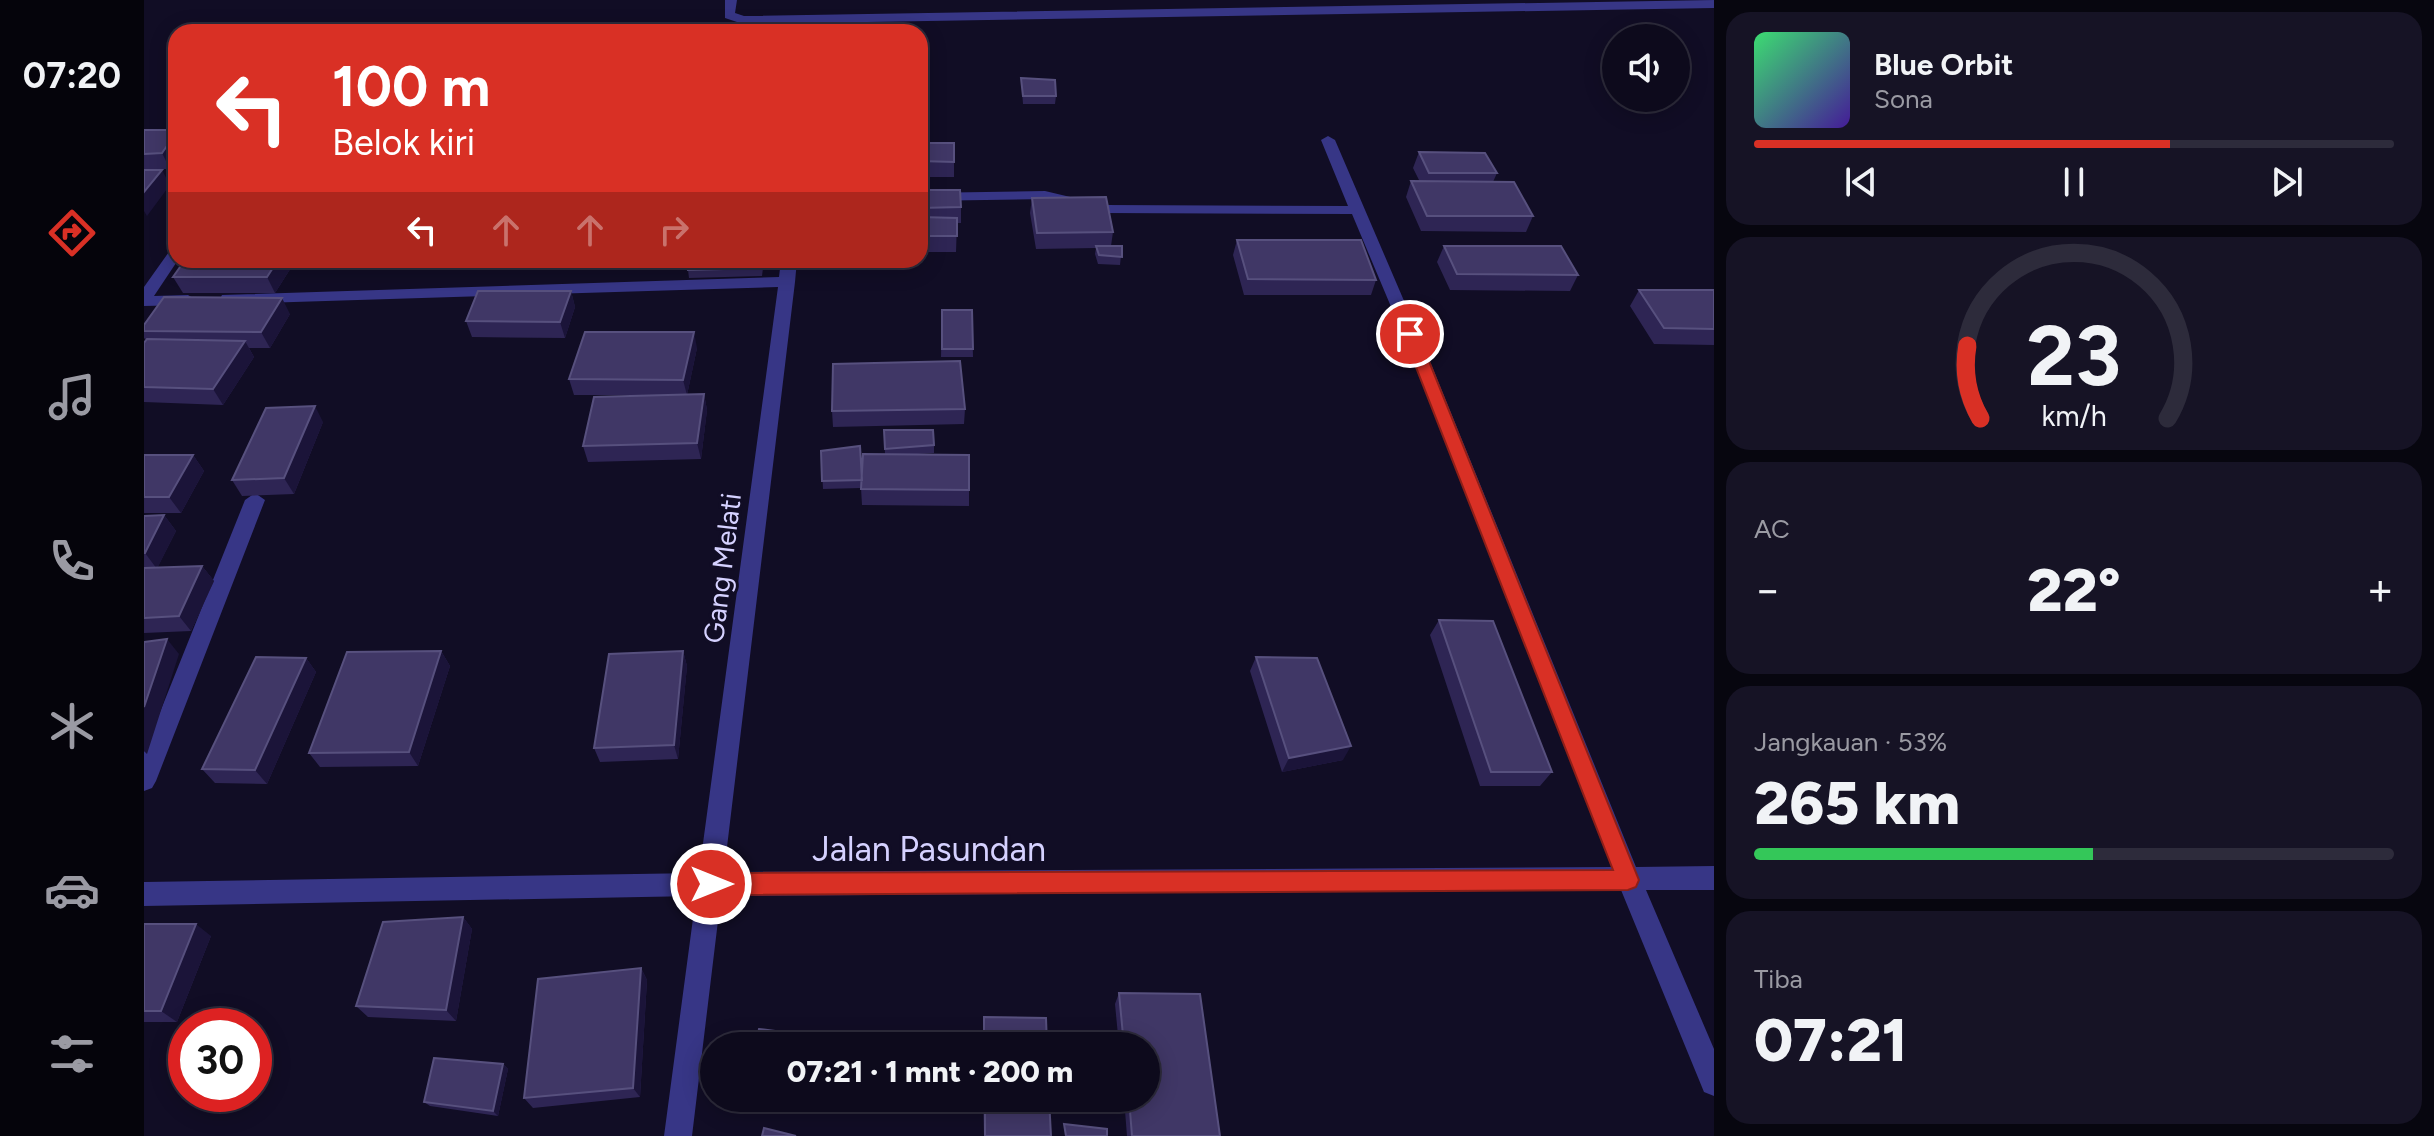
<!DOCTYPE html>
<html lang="id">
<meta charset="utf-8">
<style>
body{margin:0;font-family:Figtree,sans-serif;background:#161325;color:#f1f3f6;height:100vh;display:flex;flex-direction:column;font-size:30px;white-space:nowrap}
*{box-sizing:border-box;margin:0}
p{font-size:26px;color:#9a9aa3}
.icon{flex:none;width:44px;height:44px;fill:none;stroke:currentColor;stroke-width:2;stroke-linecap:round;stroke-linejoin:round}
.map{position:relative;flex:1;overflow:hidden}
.sheet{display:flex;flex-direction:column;gap:12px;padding:12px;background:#07060f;width:720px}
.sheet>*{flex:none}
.banner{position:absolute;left:24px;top:24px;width:760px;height:244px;border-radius:24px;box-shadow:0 4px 20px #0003,0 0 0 2px #2d2b3b;background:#d93025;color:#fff;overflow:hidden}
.fabs{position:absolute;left:1458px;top:24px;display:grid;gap:16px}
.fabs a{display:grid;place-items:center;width:88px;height:88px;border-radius:50%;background:#0d0a1c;box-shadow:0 4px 20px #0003,0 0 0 2px #2d2b3b;font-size:40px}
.speed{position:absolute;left:24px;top:1008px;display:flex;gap:16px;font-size:40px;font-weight:700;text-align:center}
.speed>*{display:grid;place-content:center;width:104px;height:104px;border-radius:50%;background:#0d0a1c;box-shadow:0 4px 20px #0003,0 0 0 2px #2d2b3b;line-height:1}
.speed .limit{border:12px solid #d22;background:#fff;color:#111}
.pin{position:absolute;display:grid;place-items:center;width:68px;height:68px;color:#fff;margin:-34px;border:4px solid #fff;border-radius:50%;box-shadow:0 2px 8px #0007}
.me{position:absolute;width:88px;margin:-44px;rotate:90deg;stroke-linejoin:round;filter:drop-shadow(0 0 6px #0008)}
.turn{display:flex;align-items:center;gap:28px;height:168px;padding:0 32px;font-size:36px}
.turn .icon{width:104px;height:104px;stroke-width:2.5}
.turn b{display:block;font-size:56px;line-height:68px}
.lanes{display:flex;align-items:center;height:76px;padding:0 32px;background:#0003;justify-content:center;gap:40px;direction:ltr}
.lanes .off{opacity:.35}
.big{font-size:60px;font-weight:800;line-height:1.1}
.sheet .card{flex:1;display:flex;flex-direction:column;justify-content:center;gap:12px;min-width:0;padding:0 28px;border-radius:24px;background:#161325}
.sheet .dial{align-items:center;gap:0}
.dial svg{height:208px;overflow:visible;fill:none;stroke:#2d2b3b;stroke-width:7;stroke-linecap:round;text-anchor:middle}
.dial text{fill:#f1f3f6;stroke:none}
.song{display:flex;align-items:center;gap:24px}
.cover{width:96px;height:96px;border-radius:12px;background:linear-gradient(135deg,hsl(140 70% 55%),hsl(260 70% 35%))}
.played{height:8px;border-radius:4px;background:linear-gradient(90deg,#d93025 65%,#2d2b3b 65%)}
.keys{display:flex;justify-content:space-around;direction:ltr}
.heat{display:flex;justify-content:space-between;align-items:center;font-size:44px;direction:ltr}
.charge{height:12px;border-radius:6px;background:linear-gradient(90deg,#34c759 53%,#2d2b3b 0)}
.trip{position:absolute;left:556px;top:1032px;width:460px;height:80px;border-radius:40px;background:#0d0a1c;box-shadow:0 4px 20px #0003,0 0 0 2px #2d2b3b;font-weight:800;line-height:80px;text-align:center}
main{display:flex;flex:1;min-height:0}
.menu{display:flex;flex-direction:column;width:144px;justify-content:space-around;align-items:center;background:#05040b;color:#9a9aa3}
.menu .icon{width:56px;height:56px}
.menu .active{color:#d93025}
.menu b{font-size:36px;color:#f1f3f6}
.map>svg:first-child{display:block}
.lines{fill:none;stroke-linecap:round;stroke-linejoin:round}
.street{fill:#373686;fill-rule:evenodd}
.wall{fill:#2e2554}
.shaded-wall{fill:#1b1439}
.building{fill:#403766;stroke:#57507e;stroke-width:2}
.route{fill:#d93025;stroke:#8d1f18;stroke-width:2}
.labels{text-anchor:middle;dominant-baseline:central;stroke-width:6;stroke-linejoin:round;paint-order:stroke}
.street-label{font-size:28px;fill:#d5d1ff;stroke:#110d25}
.near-street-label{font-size:34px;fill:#d5d1ff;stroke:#110d25}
</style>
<main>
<nav class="menu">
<b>07:20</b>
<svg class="icon active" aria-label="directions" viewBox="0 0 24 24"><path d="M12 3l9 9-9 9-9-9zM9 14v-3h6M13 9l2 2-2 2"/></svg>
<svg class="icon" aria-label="music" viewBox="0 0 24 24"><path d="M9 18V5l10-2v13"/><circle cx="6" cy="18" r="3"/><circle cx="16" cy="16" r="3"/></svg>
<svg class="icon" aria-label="phone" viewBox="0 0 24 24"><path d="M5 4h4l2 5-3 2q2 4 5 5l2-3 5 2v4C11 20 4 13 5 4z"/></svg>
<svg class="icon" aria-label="climate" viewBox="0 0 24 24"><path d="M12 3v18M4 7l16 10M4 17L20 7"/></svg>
<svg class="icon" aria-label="car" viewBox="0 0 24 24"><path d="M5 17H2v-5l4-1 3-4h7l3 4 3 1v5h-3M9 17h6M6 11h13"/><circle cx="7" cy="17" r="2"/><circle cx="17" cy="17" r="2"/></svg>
<svg class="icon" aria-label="filters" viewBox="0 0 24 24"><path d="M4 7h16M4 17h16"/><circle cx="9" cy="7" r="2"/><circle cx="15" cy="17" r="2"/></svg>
</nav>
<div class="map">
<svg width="1570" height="1136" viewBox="0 0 1570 1136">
<rect width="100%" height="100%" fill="#110d25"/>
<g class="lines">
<!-- street -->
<path class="street" d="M581 0H593L591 13 600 16 1570 0V8L599 24 581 18Z
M1184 136 1191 140 1285 359 1492 867 1570 866V890H1502L1570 1049V1096L1560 1092 1477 890 577 896 548 1136H520L552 896 0 906V882L555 873 634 287 84 304 76 299 78 295 635 277 637 260H653L651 282 580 872 1468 867 1269 359 1208 214 960 213 901 199 776 201V193L901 191 960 205 1204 206 1177 140Z
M32 247 34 260 10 296 44 295 52 300 44 305 0 306V287L27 249Z
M111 493 121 500 12 781 8 788 0 791V752L101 500Z"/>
</g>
<!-- wall -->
<path class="wall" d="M877 78 912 96 911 104H879Z
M0 130H32V160L26 169H0Z
M776 143H810V177H776Z
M1275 152 1353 173 1349 182 1389 216 1382 232 1277 231 1262 197 1267 181 1276 182 1269 168Z
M776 190 817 207V223H813L812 252H776Z
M888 198 969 232 967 246H978L976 265 954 264 951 254 952 248 892 249 886 213Z
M1093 240 1232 280 1227 295H1100L1089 255Z
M1300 246 1434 275 1426 291 1306 290 1293 262Z
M41 260H148L150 263 131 293H39L29 277Z
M406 260H461L463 268 408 270Z
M545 260H620L618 276 545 278 544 270Z
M1495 290H1570V345L1510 344 1486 306Z
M427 291 431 307 421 338 328 337 322 321Z
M798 310H828L829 357H797Z
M146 314 126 348H105L110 357 79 405 0 402V343L2 340 0 338V331Z
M553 348 543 395 560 394 563 410 557 459 444 462 439 446 515 395H430L425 379Z
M821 409 820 424 689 427 688 411Z
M179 422 150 494 98 496 88 480Z
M740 430 790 445V453L774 454 825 490V506L718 505 717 488 679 489 677 451 718 472 741 454Z
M0 455H49L60 471 37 513H0Z
M20 515 32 531 13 568 58 566 70 581 47 631 0 633V516Z
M1295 620 1408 772 1396 786H1336L1286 635Z
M297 651 306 666 274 766 176 767 165 753Z
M539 651 543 666 534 759 456 762 450 748Z
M1112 657 1199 760 1138 772 1106 671Z
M162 658 172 672 123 784 71 783 58 769Z
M319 917 328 929 312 1021 224 1017 212 1006Z
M0 924 67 936 33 1022H0Z
M497 968 503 980 496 1097 389 1108 380 1098Z
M975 993 1076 1136H983L980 1098H1002V1046H975L971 1004Z
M359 1064 364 1069 354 1116 286 1106 280 1102Z
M622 1098H696L694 1108Z
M839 1098H905L907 1136H840Z"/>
<!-- shaded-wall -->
<path class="shaded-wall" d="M32 133V160L26 169 18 153Z
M18 170 26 185 3 216 0 211V192Z
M134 260H148L150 263 131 293 123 277Z
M427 291 431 307 421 338 416 322Z
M138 298 146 314 126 348 117 332Z
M550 332 553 348 543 395 539 380Z
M101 341 110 357 79 405 69 389Z
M560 394 563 410 557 459 553 443Z
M171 406 179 422 150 494 140 478Z
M49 455 60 471 37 513 25 497Z
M20 515 32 531 13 569 1 553Z
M58 566 70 581 47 631 35 616Z
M23 639 35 654 3 754 0 751V707Z
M297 651 306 666 274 766 265 752Z
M539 651 543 666 534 759 530 745Z
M162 658 172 672 123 784 111 770Z
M1207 746 1199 760 1138 772 1145 758Z
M319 917 328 929 312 1021 302 1010Z
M52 924 67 936 33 1022 17 1011Z
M497 968 503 980 496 1097 489 1088Z
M359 1064 364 1069 354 1116 349 1111Z"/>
<!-- building -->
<path class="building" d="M877 78 911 80 912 96H879Z
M0 130H32V133L18 153 0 154Z
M776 143H810V162L776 161Z
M1275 152 1341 153 1353 173H1285Z
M0 170H18L0 192Z
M1267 181 1370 182 1389 216H1283Z
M776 190H816L817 207 776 208Z
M962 197 969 232 893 233 888 198Z
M776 217 813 218V236H776Z
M1093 240H1217L1232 280 1104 279Z
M952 246H978V257L955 255Z
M1300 246H1417L1434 275 1313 274Z
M41 260H134L123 277H29Z
M406 260H461L406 262Z
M545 260H618L617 268 544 270Z
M1495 290H1570V329L1520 328Z
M334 291H427L416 322 322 321Z
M20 297 138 298 117 332 0 331V325Z
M798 310H828L829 349H798Z
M441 332H550L539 380 425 379Z
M3 339 101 341 69 389 0 387V343Z
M816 361 821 409 688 411 689 364Z
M560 394 553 443 439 446 450 397Z
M171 406 140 478 88 480 122 408Z
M740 430H789L790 445 741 449Z
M716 446 718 480 678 481 677 451Z
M719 454 825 455V490L717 489Z
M0 455H49L25 497H0Z
M20 515 1 553H0V516Z
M58 566 35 616 0 618V568Z
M1295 620 1349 621 1408 772H1347Z
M23 639 0 707V642Z
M297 651 265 752 165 753 203 652Z
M539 651 530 745 450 748 465 654Z
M112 657 162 658 111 770 58 769Z
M1112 657 1173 658 1207 746 1145 758Z
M319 917 302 1010 212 1006 239 922Z
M0 924H52L17 1011H0Z
M497 968 489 1088 380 1098 394 979Z
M975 993 1056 994 1076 1136H988L985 1098H1002V1046H980Z
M840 1017 902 1018 903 1046H840Z
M615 1029 702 1040 701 1046H611Z
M290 1058 359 1064 349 1111 280 1102Z
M841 1098H905L907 1136H841Z
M920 1124 963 1129V1136H922Z
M620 1128 652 1136H618Z"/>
<!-- route -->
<path class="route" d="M1266 329 1274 334 1495 880 1492 887 1484 890 567 895 559 891 556 884 559 877 567 873 1469 870 1259 334Z"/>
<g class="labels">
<!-- street labels -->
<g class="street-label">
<text transform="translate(578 568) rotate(-83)">Gang Melati</text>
</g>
<!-- near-street labels -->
<g class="near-street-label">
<text x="785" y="849">Jalan Pasundan</text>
</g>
</g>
</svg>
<div class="fabs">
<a><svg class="icon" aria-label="sound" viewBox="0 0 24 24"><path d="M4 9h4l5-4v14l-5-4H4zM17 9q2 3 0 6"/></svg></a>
</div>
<div class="speed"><div class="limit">30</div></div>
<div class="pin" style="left:1266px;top:334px;background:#d93025"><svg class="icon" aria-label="arrive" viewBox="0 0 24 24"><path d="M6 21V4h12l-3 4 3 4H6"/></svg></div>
<svg class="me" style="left:567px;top:884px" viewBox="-20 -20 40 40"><circle r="17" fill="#d93025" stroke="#fff" stroke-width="3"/><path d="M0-11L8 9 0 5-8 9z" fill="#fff"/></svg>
<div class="trip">07:21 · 1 mnt · 200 m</div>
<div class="banner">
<div class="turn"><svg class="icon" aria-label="left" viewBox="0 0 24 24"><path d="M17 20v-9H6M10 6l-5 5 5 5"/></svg><div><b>100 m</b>Belok kiri</div></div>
<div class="lanes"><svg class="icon" aria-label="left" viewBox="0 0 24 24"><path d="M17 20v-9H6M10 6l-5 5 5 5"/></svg><svg class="icon off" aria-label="ahead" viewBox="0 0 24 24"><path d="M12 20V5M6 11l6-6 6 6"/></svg><svg class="icon off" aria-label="ahead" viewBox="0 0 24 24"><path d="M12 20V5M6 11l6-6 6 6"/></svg><svg class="icon off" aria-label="right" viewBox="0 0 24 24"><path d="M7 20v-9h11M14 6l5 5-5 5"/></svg></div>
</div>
</div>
<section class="sheet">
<div class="card">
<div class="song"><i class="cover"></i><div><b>Blue Orbit</b><p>Sona</p></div></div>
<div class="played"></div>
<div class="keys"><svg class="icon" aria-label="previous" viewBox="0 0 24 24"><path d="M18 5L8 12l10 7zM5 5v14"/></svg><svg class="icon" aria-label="pause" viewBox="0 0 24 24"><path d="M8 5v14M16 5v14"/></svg><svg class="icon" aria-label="next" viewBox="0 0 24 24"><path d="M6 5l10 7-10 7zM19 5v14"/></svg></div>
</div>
<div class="card dial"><svg viewBox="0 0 100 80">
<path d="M14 69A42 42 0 1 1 86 69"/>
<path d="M14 69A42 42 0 0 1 9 41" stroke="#d93025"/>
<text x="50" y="56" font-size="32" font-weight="700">23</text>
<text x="50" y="72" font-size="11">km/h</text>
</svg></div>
<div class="card"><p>AC</p>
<div class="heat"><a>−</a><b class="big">22°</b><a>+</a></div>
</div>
<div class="card"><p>Jangkauan · 53%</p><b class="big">265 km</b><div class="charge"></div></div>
<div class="card"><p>Tiba</p><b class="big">07:21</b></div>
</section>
</main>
